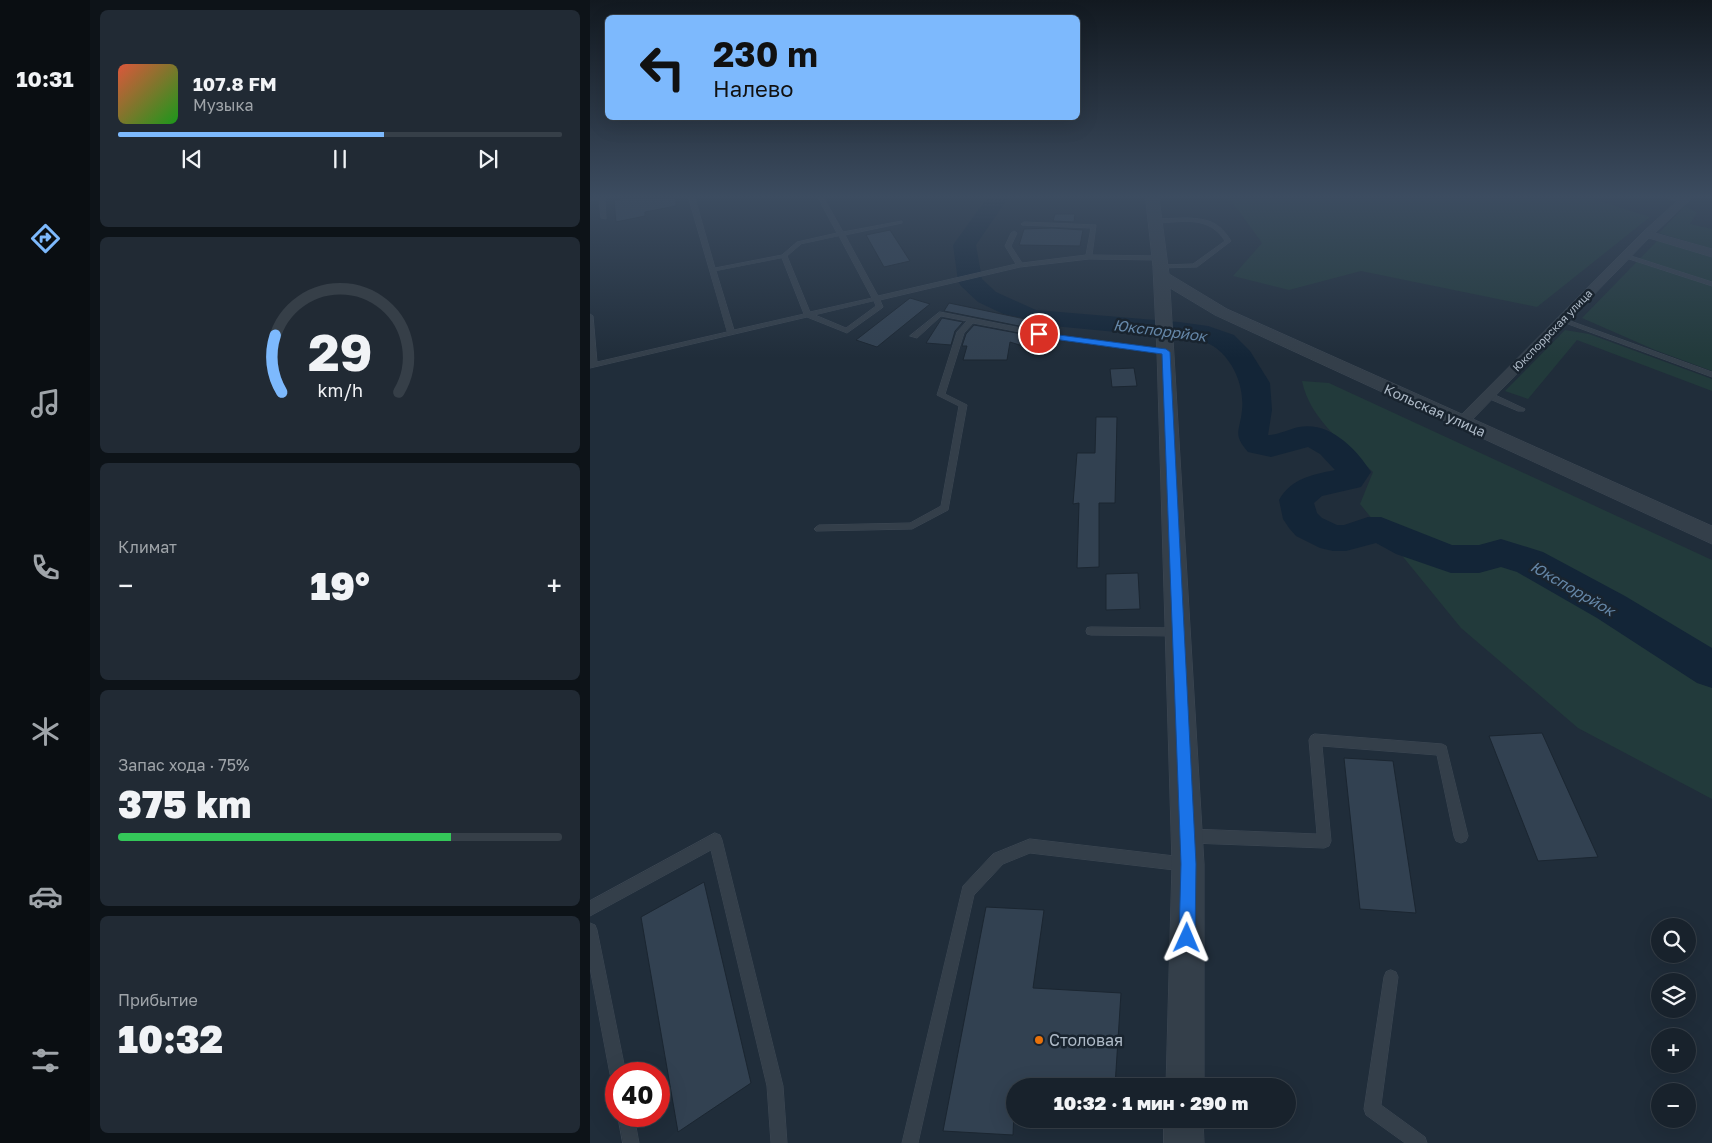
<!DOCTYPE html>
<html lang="ru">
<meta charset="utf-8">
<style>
body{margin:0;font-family:"Golos Text",sans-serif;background:#212a34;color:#f1f3f6;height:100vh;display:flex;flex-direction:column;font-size:19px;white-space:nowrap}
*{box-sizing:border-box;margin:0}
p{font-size:16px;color:#9fa4a9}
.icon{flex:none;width:28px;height:28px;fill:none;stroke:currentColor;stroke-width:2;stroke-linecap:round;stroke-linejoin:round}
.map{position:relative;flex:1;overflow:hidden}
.panel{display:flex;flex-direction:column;gap:10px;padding:10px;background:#0d1318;width:500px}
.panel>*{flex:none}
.top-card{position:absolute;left:15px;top:15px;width:475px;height:105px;border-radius:8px;box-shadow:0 5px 20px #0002,0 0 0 1px #363f48;background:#7db9fd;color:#111;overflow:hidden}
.tools{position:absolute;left:1061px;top:918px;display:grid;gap:10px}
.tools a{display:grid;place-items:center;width:45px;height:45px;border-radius:50%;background:#18222c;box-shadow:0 5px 20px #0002,0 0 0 1px #363f48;font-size:25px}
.speed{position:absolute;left:15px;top:1062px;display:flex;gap:10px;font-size:25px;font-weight:700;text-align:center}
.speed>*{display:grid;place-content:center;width:65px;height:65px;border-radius:50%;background:#18222c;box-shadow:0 5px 20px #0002,0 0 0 1px #363f48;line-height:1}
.speed .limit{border:8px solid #d22;background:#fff;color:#111}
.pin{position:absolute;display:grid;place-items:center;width:42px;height:42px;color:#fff;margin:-21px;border:2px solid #fff;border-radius:50%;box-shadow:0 1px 5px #0007}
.me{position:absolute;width:55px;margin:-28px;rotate:1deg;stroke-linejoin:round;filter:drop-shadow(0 0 4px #0008)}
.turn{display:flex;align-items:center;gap:18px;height:105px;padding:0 25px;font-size:22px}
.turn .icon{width:65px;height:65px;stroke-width:2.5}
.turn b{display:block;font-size:35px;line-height:42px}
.big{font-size:38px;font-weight:800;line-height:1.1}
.panel .tile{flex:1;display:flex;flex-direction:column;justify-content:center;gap:8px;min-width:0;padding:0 18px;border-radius:8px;background:#212a34}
.panel .dial{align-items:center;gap:0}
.dial svg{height:130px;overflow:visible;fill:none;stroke:#363f48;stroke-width:7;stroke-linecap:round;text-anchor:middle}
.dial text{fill:#f1f3f6;stroke:none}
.song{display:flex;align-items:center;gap:15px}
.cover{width:60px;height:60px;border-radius:8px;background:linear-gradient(135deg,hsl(10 70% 55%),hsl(120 70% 35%))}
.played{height:5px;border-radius:2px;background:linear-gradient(90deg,#7db9fd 60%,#363f48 60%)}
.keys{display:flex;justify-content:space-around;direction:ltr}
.heat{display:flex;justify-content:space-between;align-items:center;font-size:28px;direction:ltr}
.charge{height:8px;border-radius:4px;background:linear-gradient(90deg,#34c759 75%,#363f48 0)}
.trip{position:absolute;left:416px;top:1078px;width:290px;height:50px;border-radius:25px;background:#18222c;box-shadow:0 5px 20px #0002,0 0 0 1px #363f48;font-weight:800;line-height:50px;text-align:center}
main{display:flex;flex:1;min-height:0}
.dock{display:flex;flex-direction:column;width:90px;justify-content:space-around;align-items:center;background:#0a0e12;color:#9fa4a9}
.dock .icon{width:35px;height:35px}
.dock .current{color:#7db9fd}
.dock b{font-size:22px;color:#f1f3f6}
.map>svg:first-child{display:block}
.green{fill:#223a3b}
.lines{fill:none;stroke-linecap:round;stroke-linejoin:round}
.river{fill:#132537;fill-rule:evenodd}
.building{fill:#324151;stroke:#1b2631}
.service-casing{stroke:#3d4854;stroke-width:1}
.minor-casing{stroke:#3d4854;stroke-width:1}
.tertiary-casing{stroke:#3d4854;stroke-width:1}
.service{fill:#343f4a;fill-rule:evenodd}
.minor{fill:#343f4a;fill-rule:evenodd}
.tertiary{fill:#343f4a;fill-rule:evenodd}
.route{fill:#1a73e8;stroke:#114b97}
.food-dot{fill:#e8710a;stroke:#19242f;stroke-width:2}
.labels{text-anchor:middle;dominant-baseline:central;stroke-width:5;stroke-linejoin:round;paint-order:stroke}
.far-street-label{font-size:11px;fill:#aebac7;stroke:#19242f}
.street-label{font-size:14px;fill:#aebac7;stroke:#19242f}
.water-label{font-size:15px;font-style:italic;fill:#6587a8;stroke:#19242f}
.near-poi-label{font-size:16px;fill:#aebac7;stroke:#19242f;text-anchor:start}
</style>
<main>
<nav class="dock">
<b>10:31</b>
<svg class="icon current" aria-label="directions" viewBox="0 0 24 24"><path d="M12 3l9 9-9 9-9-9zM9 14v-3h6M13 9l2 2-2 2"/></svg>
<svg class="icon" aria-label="music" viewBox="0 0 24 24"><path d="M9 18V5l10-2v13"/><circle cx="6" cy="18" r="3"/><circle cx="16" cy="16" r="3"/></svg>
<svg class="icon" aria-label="phone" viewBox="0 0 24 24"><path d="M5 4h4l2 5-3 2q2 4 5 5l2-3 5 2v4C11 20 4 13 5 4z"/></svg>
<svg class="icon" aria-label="climate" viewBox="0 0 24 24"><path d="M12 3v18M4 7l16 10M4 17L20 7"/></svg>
<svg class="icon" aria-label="car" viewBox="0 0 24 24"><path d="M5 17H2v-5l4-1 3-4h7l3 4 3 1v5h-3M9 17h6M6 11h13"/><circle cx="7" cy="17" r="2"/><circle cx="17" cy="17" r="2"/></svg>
<svg class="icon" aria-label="filters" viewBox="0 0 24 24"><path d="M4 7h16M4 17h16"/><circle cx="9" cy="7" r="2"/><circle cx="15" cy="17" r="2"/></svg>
</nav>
<section class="panel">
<div class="tile">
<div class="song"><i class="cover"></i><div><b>107.8 FM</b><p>Музыка</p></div></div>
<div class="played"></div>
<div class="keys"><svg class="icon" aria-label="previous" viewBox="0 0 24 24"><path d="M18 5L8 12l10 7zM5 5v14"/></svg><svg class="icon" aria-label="pause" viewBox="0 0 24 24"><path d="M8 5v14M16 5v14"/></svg><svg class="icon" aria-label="next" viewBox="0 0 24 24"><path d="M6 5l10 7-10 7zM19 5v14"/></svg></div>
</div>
<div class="tile dial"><svg viewBox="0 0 100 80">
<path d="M14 69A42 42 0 1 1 86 69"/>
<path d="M14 69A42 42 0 0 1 10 34" stroke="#7db9fd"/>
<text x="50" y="56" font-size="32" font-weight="700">29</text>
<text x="50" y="72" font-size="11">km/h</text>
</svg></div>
<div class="tile"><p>Климат</p>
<div class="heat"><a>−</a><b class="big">19°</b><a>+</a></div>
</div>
<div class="tile"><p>Запас хода · 75%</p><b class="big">375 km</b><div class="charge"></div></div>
<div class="tile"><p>Прибытие</p><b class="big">10:32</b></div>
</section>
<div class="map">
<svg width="1122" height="1143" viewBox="0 0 1122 1143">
<rect width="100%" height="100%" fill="#202d3a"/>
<!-- green -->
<path class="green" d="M632 198H1000L1060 217 947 307 771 271 699 290 643 276 672 243 641 200Z
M1095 206 1107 213 1100 224 1122 229V249L1069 233Z
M1068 240 1122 257V371L1065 350 992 318Z
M975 330 999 334 1122 379V391L987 340 938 399 915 391Z
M712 381 739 383 1122 560V799L988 728 871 628 770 504 783 472C756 445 720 420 712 381Z"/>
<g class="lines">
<!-- river -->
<path class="river" d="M397 198H418L386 245 392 279 406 292 446 310 589 322 618 326 644 335 660 351 680 383 682 410 678 435C688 435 699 429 709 427 739 421 766 448 781 472L771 487 732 496 724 503 727 513 732 518 747 525H754L778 517H791L862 545H889L911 539 953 552 1035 596 1122 648V688L1107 683 1007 618 927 572 911 567 889 573H861L806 554 786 543 756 551H743L730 548 706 536 699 528 693 519 689 500C702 478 721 475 745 470L730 454 718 447 681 457 658 452C642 433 650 432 652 410 655 383 639 349 612 341 605 339 596 339 589 338L432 323 388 302 371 286 368 281 363 245Z"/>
</g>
<!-- building -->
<path class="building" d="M38 198H86V206L55 212V216L26 222 24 200Z
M465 214H485L484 222 463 221Z
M462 228 493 230 490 246 429 245 434 229Z
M300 230 320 261 294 267 276 235Z
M320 298 340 304 287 347 266 340Z
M359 303 459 324 454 331 354 311Z
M352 318 373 322 365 331 361 345 336 343Z
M384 325 448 337 439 348 420 342 417 360H373L377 346H372L376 334Z
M544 368 547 386 522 387 520 369Z
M506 417H527L525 503H509V567L487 568 489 503 483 504 487 453H505Z
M548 573 550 609 516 610V574Z
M952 733 1008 857 948 861 899 736Z
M754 758 803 761 826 913 770 909Z
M114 882 161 1083 88 1132 51 917Z
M396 907 454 910 443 988 531 993 525 1086H425L423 1135 353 1131Z"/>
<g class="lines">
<defs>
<path id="service" d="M0 198H15L16 219 11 218 9 199 0 201Z
M99 198H105L125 268 192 255 207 242 247 233 228 198H234L253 232 312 221V223L255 235 288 296 426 264 415 246 421 233 424 231 427 233 421 246 432 263 496 255 501 228 432 225 431 224 434 222 506 225 502 255 570 256 573 258 570 260 499 259 430 267 290 300 293 307 292 308 257 333 217 317 0 368V314L3 316 7 362 137 332ZM249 236 282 298 220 312 197 256 211 244ZM192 258 214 314 144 330 126 271ZM284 301 286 306 256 328 225 315Z
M1078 198H1087L1096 201 1093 203Z
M597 218C619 219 629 222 641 241L607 267 569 268V266L571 265 603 264 635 241C619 215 593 222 567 223L564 221 567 219Z
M1035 254 1122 282V286L1033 257 1032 256Z
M350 312 466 335 576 350 580 352 576 354 466 339 383 323 374 333 355 394 377 405 358 510 322 529 226 531 224 529 226 527 229 525 320 523 351 506 369 406 347 395 367 332 377 321 351 316 327 338 320 336Z
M972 318 1122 372V377L970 321V319Z
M895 393H901L935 409 934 411H928L895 397Z
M501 627 587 628 591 629 592 632 591 635 587 636 501 635 497 634 496 631 497 628Z
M725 734 852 744 856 746 878 836 876 841 871 843 866 841 864 836 847 755 732 746 741 841 739 846 734 848 601 843 596 841 594 836 596 831 601 829 727 834 719 740 721 736Z
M125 833 130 835 132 840 193 1086 197 1143H181L177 1086 121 850 0 916V901Z
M440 839 593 857 598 859 600 864 598 869 593 871 440 853 413 864 384 895 328 1143H312L373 886 403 854Z
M0 923 5 925 7 930 36 1074H26V1081L22 1080 20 1074 0 968Z
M801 970 806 972 808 977 791 1105 835 1137 837 1143H815L776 1115 774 1109 794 977 796 972Z
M28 1116H44L49 1143H33Z"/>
<path id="minor" d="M1091 198H1102L1065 233 1122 249V257L1059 238 877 425H867L864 422 867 419 1053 232Z"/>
<path id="tertiary" d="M556 198H569L579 274 637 309 1122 526V544L625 315 580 288 614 864V1086H576L582 864 567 352 563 267Z
M574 1119H613L614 1143H574Z"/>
</defs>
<!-- service casing -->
<use href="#service" class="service-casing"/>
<!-- minor casing -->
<use href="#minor" class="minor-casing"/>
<!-- tertiary casing -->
<use href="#tertiary" class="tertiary-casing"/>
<!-- service -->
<use href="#service" class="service"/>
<!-- minor -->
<use href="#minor" class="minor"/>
<!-- tertiary -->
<use href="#tertiary" class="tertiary"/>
</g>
<!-- sky -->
<linearGradient id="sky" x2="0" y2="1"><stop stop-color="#121920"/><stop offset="0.55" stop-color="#3c4c60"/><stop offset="1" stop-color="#3c4c60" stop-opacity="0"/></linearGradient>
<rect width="1122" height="358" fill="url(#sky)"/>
<!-- route -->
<path class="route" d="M446 332 576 349 580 352 606 864 605 938 603 944 597 947 591 944 589 938 591 864 572 354 449 337 446 336Z"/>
<!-- markers -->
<circle class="food-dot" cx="449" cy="1040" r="5"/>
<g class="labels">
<!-- far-street labels -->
<g class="far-street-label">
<text transform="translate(962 330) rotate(-46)">Юкспоррская улица</text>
</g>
<!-- street labels -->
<g class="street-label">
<text transform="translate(845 410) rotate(24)">Кольская улица</text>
</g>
<!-- water labels -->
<g class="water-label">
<text transform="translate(570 330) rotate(7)">Юкспоррйок</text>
<text transform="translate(983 588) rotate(30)">Юкспоррйок</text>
</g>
<!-- near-poi labels -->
<g class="near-poi-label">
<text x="459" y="1040">Столовая</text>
</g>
</g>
</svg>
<div class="tools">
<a><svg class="icon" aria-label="search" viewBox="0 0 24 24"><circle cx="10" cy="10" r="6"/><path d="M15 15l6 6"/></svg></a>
<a><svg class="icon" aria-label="layers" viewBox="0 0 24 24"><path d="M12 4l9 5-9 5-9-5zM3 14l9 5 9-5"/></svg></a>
<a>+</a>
<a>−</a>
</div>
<div class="speed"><div class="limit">40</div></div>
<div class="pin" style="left:449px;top:334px;background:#d93025"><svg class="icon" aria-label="arrive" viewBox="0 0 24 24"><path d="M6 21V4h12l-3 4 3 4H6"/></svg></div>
<svg class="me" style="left:597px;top:938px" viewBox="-20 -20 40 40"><path d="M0-17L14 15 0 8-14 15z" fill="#1a73e8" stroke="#fff" stroke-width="4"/></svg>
<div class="trip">10:32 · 1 мин · 290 m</div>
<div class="top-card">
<div class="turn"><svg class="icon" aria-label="left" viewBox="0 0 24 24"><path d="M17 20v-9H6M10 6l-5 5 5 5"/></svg><div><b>230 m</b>Налево</div></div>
</div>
</div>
</main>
